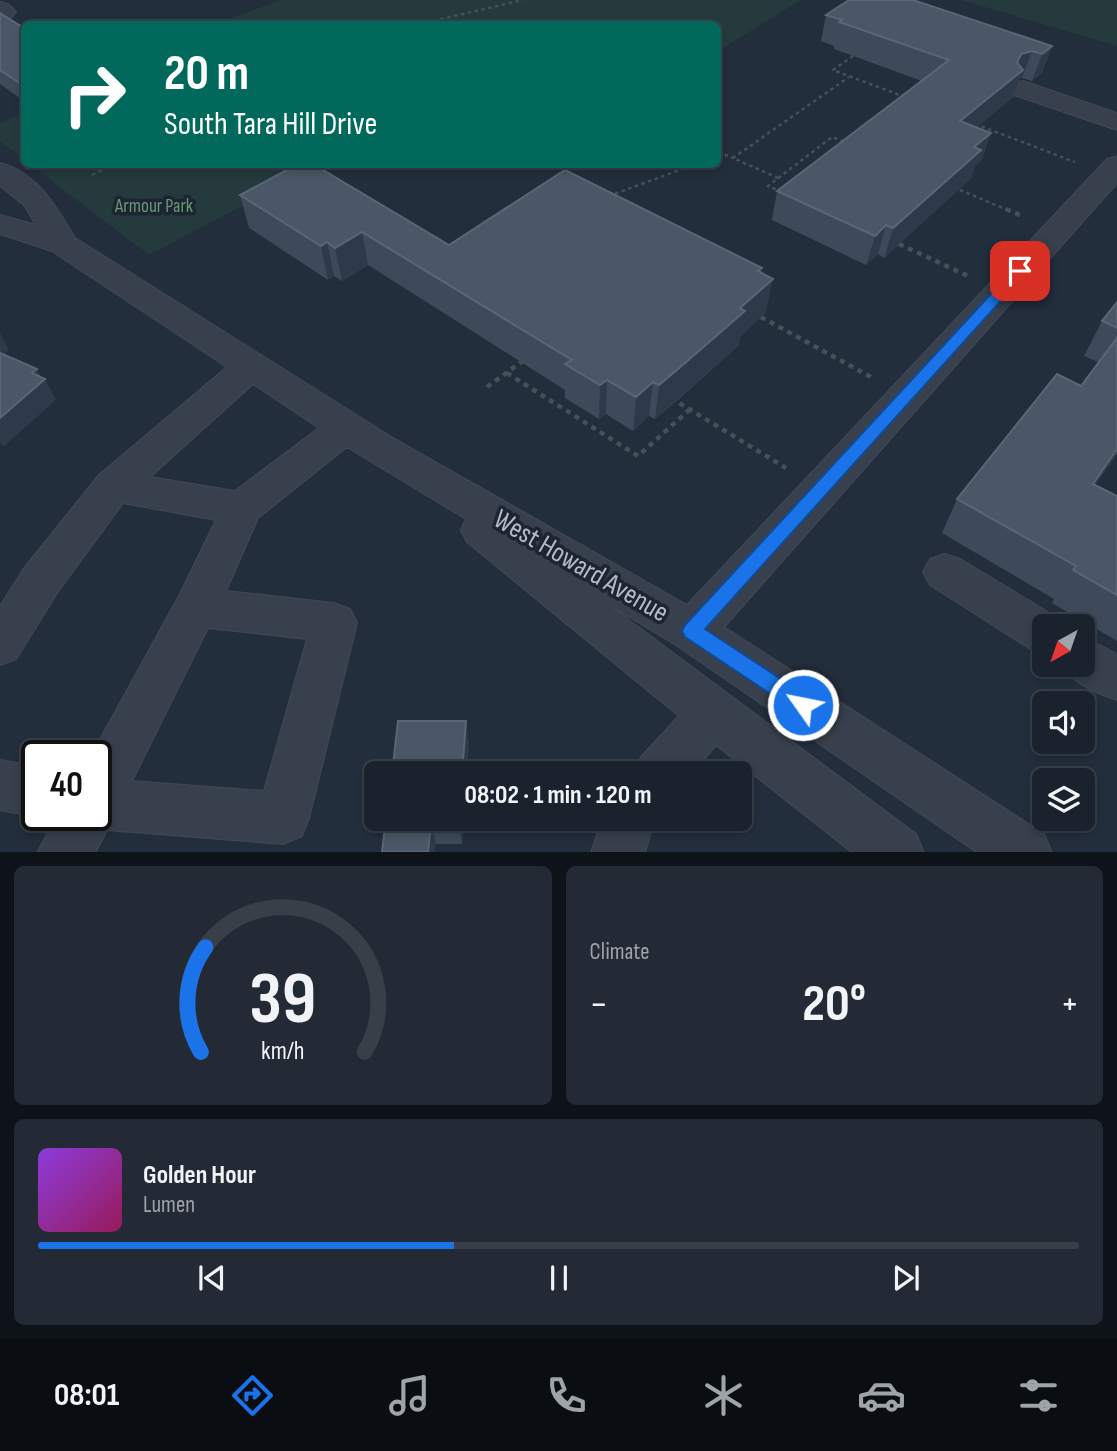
<!DOCTYPE html>
<meta charset="utf-8">
<style>
body{margin:0;font-family:"Sofia Sans Condensed",sans-serif;background:#232a35;color:#f1f3f6;height:100vh;display:flex;flex-direction:column;font-size:26px;white-space:nowrap}
*{box-sizing:border-box;margin:0}
p{font-size:23px;color:#9fa4aa}
.icon{flex:none;width:38px;height:38px;fill:none;stroke:currentColor;stroke-width:2;stroke-linecap:round;stroke-linejoin:round}
.map{position:relative;height:852px;overflow:hidden}
.sheet{display:flex;flex-direction:column;gap:14px;padding:14px;background:#0e1319;flex:1}
.sheet>*{flex:none}
.guide{position:absolute;left:21px;top:21px;width:700px;height:147px;border-radius:10px;box-shadow:0 4px 10px #0003,0 0 0 2px #383f49;background:#00695c;color:#fff;overflow:hidden}
.needle{width:46px;rotate:220deg}
.buttons{position:absolute;left:1032px;top:614px;display:grid;gap:14px}
.buttons a{display:grid;place-items:center;width:63px;height:63px;border-radius:10px;background:#1a222d;box-shadow:0 4px 10px #0003,0 0 0 2px #383f49;font-size:35px}
.speed{position:absolute;left:21px;top:740px;display:flex;gap:14px;font-size:35px;font-weight:700;text-align:center}
.speed>*{display:grid;place-content:center;width:91px;height:91px;border-radius:50%;background:#1a222d;box-shadow:0 4px 10px #0003,0 0 0 2px #383f49;line-height:1}
.speed .limit{border:4px solid #111;border-radius:10px;background:#fff;color:#111}
.pin{position:absolute;display:grid;place-items:center;width:60px;height:60px;color:#fff;margin:-30px;border-radius:14px;box-shadow:0 4px 10px #0006}
.me{position:absolute;width:77px;margin:-38px;rotate:303deg;stroke-linejoin:round;filter:drop-shadow(0 0 5px #0008)}
.turn{display:flex;align-items:center;gap:24px;height:147px;padding:0 28px;font-size:32px}
.turn .icon{width:91px;height:91px;stroke-width:2.5}
.turn b{display:block;font-size:49px;line-height:60px}
.big{font-size:52px;font-weight:700;line-height:1.1}
.sheet .card{flex:1;display:flex;flex-direction:column;justify-content:center;gap:10px;min-width:0;padding:0 24px;border-radius:10px;background:#232a35}
.sheet .dial{align-items:center;gap:0}
.dial svg{height:182px;overflow:visible;fill:none;stroke:#383f49;stroke-width:7;stroke-linecap:round;text-anchor:middle}
.dial text{fill:#f1f3f6;stroke:none}
.song{display:flex;align-items:center;gap:21px}
.cover{width:84px;height:84px;border-radius:10px;background:linear-gradient(135deg,hsl(270 70% 55%),hsl(330 70% 35%))}
.played{height:7px;border-radius:4px;background:linear-gradient(90deg,#1a73e8 40%,#383f49 40%)}
.keys{display:flex;justify-content:space-around;direction:ltr}
.heat{display:flex;justify-content:space-between;align-items:center;font-size:38px;direction:ltr}
.sheet .tiles{flex:1;display:grid;gap:14px;grid-template-columns:1fr 1fr}
.card:last-child{grid-column:span 2}
.trip{position:absolute;left:364px;top:761px;width:388px;height:70px;border-radius:10px;background:#1a222d;box-shadow:0 4px 10px #0003,0 0 0 2px #383f49;font-weight:700;line-height:70px;text-align:center}
.tabs{display:flex;height:112px;justify-content:space-around;align-items:center;background:#0a0e12;color:#9fa4aa}
.tabs .icon{width:49px;height:49px}
.tabs .current{color:#1a73e8}
.tabs b{font-size:32px;color:#f1f3f6}
.map>svg:first-child{display:block}
.green{fill:#253a3d}
.lines{fill:none;stroke-linecap:round;stroke-linejoin:round}
.minor-casing{stroke:#404955;stroke-width:2}
.path-far1{stroke:#3e5455;stroke-width:2.5;stroke-dasharray:3.5 3.5;stroke-linecap:butt}
.path{stroke:#3e5455;stroke-width:4.5;stroke-dasharray:5 5;stroke-linecap:butt}
.minor{fill:#37404c;fill-rule:evenodd}
.wall{fill:#3e4a5a}
.shaded-wall{fill:#2e3a49}
.building{fill:#4a5766;stroke:#5a6675;stroke-width:2}
.route{fill:#1a73e8;stroke:#114b97;stroke-width:2}
.labels{text-anchor:middle;dominant-baseline:central;stroke-width:7;stroke-linejoin:round;paint-order:stroke}
.far-park-label{font-size:19px;fill:#6a9873;stroke:#1c2531}
.near-street-label{font-size:28px;fill:#b2bbc7;stroke:#1c2531}
</style>
<div class="map">
<svg width="1117" height="853" viewBox="0 0 1117 853">
<rect width="100%" height="100%" fill="#232e3c"/>
<!-- green -->
<path class="green" d="M280 0H801L718 51V24H217Z
M961 0H1117V46Z
M24 113V160L0 141V123Z
M31 165H319L149 255Z"/>
<g class="lines">
<defs>
<path id="minor" d="M0 2 8 4 16 12 12 17 0 20Z
M1023 81 1117 113V130L1014 95 1010 89 1014 83Z
M1117 156V183L724 627 1044 834 1052 853H978L676 645 606 603 916 834 924 853H853L716 745 692 774H634L641 757 679 716 467 542 461 530 466 519 347 447 258 518 226 591 334 603 350 609 357 623 309 818 302 836 283 844 107 830 95 853H37L57 816H96V756H91L180 594 216 520 123 503 57 593 16 659 0 665V606L25 567 99 475 227 367 52 251 0 234V215L36 225 24 205 0 186V163C37 172 57 208 75 238L393 438 687 605 1107 159ZM253 384 319 428 235 491 150 477ZM208 628 307 639 264 791 132 781Z
M945 554 960 559 1061 620 1064 626H1045V654L1029 648 930 585 923 572 930 559Z
M1083 637 1117 654V700C1099 694 1071 683 1063 665H1083Z
M0 760 37 767V816H41L37 817 0 810Z
M602 819H654L645 853H591Z"/>
</defs>
<!-- minor casing -->
<use href="#minor" class="minor-casing"/>
<!-- path-far1 -->
<path class="path-far1" d="M420 24 523 0
M853 56 833 70 905 97
M975 124 1075 162
M718 158 726 155 733 158
M92 175 114 164
M778 178 733 158 849 77
M960 190 1010 211
M782 192 768 186 832 137 845 142
M608 193H617L696 164"/>
<!-- path -->
<path class="path" d="M1006 209 1024 217
M899 244 968 276
M761 317 871 377
M507 373 638 456 689 410
M487 387 524 360
M671 398 786 468"/>
<!-- minor -->
<use href="#minor" class="minor"/>
</g>
<!-- wall -->
<path class="wall" d="M0 13 24 28V101L0 84Z
M826 15 1052 46 1042 73 1032 81 1022 78 1019 79 1013 97 977 127 991 133 981 161 975 166 971 178 884 258 878 254 866 265 772 220 777 191 922 81 834 49V46L821 41Z
M240 195 449 245 762 268 761 273 766 312 740 337 739 345 681 397 655 419 649 416 633 431 606 414 599 419 565 398V390L368 265 342 281 334 276 328 280 249 228Z
M1117 302V454L1095 485 1117 496V641L1052 603 1054 599 942 533 957 499 1081 386 1098 362 1084 356 1102 321Z
M386 819H464L462 844H436Z"/>
<!-- shaded-wall -->
<path class="shaded-wall" d="M1052 46 1042 73 1032 81 1042 54Z
M1032 51 1022 78 1019 79 1013 97 951 149 960 121 1017 63 1021 54Z
M991 133 981 161 975 166 971 178 884 258 893 228 974 147Z
M886 225 878 254 866 265 875 236Z
M362 232 368 265 342 281 335 248Z
M327 242 334 276 328 280 321 246Z
M762 268 757 293 773 279 766 312 740 337 739 345 655 419 659 385 740 308 758 271Z
M0 333 9 350 0 358Z
M37 369 43 381 45 379 56 400 3 447 0 442V418L32 373Z
M607 380 606 414 599 419 600 385Z
M653 382 649 416 633 431 636 397Z
M1117 449 1116 454 1073 518 1093 484Z
M466 721 469 744 467 774H462Z
M459 819H464L462 844 459 823Z
M431 823 436 844 435 852H428Z"/>
<!-- building -->
<path class="building" d="M849 0H913L1052 46 1042 54 1032 51 1021 54 1017 63 1023 70 960 121 991 133 974 147 981 150 893 228 886 225 875 236 777 191 949 60 839 22 842 20 826 15Z
M0 13 24 28V86L0 70Z
M298 164H313L449 245 565 170 762 268 758 271 773 279 740 308 745 311 685 363 659 385 653 382 636 397 607 380 600 385 565 364 572 360 362 232 335 248 327 242 321 246 240 195Z
M1117 302V328L1102 321Z
M1117 338V449L1093 484 1117 496V595L1073 570 1076 566 957 499 1057 374 1081 386Z
M0 353 37 369 32 373 45 379 0 418Z
M398 721H466L462 774H392Z
M386 819H459V823H431L428 852H382Z"/>
<!-- route -->
<path class="route" d="M1020 267 1025 268V274L705 629 810 698 813 705 810 711 803 714 796 711 685 637 682 631 685 625 1015 268Z"/>
<g class="labels">
<!-- far-park labels -->
<g class="far-park-label">
<text x="154" y="206">Armour Park</text>
</g>
<!-- near-street labels -->
<g class="near-street-label">
<text transform="translate(581 566) rotate(30)">West Howard Avenue</text>
</g>
</g>
</svg>
<div class="buttons">
<a><svg class="needle" viewBox="-14 -14 28 28"><path d="M0-13l5 13h-10z" fill="#e53935"/><path d="M0 13l5-13h-10z" fill="#9fa4aa"/></svg></a>
<a><svg class="icon" aria-label="sound" viewBox="0 0 24 24"><path d="M4 9h4l5-4v14l-5-4H4zM17 9q2 3 0 6"/></svg></a>
<a><svg class="icon" aria-label="layers" viewBox="0 0 24 24"><path d="M12 4l9 5-9 5-9-5zM3 14l9 5 9-5"/></svg></a>
</div>
<div class="speed"><div class="limit">40</div></div>
<div class="pin" style="left:1020px;top:271px;background:#d93025"><svg class="icon" aria-label="arrive" viewBox="0 0 24 24"><path d="M6 21V4h12l-3 4 3 4H6"/></svg></div>
<svg class="me" style="left:803px;top:705px" viewBox="-20 -20 40 40"><circle r="17" fill="#1a73e8" stroke="#fff" stroke-width="3"/><path d="M0-11L8 9 0 5-8 9z" fill="#fff"/></svg>
<div class="trip">08:02 · 1 min · 120 m</div>
<div class="guide">
<div class="turn"><svg class="icon" aria-label="right" viewBox="0 0 24 24"><path d="M7 20v-9h11M14 6l5 5-5 5"/></svg><div><b>20 m</b>South Tara Hill Drive</div></div>
</div>
</div>
<section class="sheet">
<div class="tiles">
<div class="card dial"><svg viewBox="0 0 100 80">
<path d="M14 69A42 42 0 1 1 86 69"/>
<path d="M14 69A42 42 0 0 1 16 23" stroke="#1a73e8"/>
<text x="50" y="56" font-size="32" font-weight="700">39</text>
<text x="50" y="72" font-size="11">km/h</text>
</svg></div>
<div class="card"><p>Climate</p>
<div class="heat"><a>−</a><b class="big">20°</b><a>+</a></div>
</div>
<div class="card">
<div class="song"><i class="cover"></i><div><b>Golden Hour</b><p>Lumen</p></div></div>
<div class="played"></div>
<div class="keys"><svg class="icon" aria-label="previous" viewBox="0 0 24 24"><path d="M18 5L8 12l10 7zM5 5v14"/></svg><svg class="icon" aria-label="pause" viewBox="0 0 24 24"><path d="M8 5v14M16 5v14"/></svg><svg class="icon" aria-label="next" viewBox="0 0 24 24"><path d="M6 5l10 7-10 7zM19 5v14"/></svg></div>
</div>
</div>
</section>
<nav class="tabs">
<b>08:01</b>
<svg class="icon current" aria-label="directions" viewBox="0 0 24 24"><path d="M12 3l9 9-9 9-9-9zM9 14v-3h6M13 9l2 2-2 2"/></svg>
<svg class="icon" aria-label="music" viewBox="0 0 24 24"><path d="M9 18V5l10-2v13"/><circle cx="6" cy="18" r="3"/><circle cx="16" cy="16" r="3"/></svg>
<svg class="icon" aria-label="phone" viewBox="0 0 24 24"><path d="M5 4h4l2 5-3 2q2 4 5 5l2-3 5 2v4C11 20 4 13 5 4z"/></svg>
<svg class="icon" aria-label="climate" viewBox="0 0 24 24"><path d="M12 3v18M4 7l16 10M4 17L20 7"/></svg>
<svg class="icon" aria-label="car" viewBox="0 0 24 24"><path d="M5 17H2v-5l4-1 3-4h7l3 4 3 1v5h-3M9 17h6M6 11h13"/><circle cx="7" cy="17" r="2"/><circle cx="17" cy="17" r="2"/></svg>
<svg class="icon" aria-label="filters" viewBox="0 0 24 24"><path d="M4 7h16M4 17h16"/><circle cx="9" cy="7" r="2"/><circle cx="15" cy="17" r="2"/></svg>
</nav>
